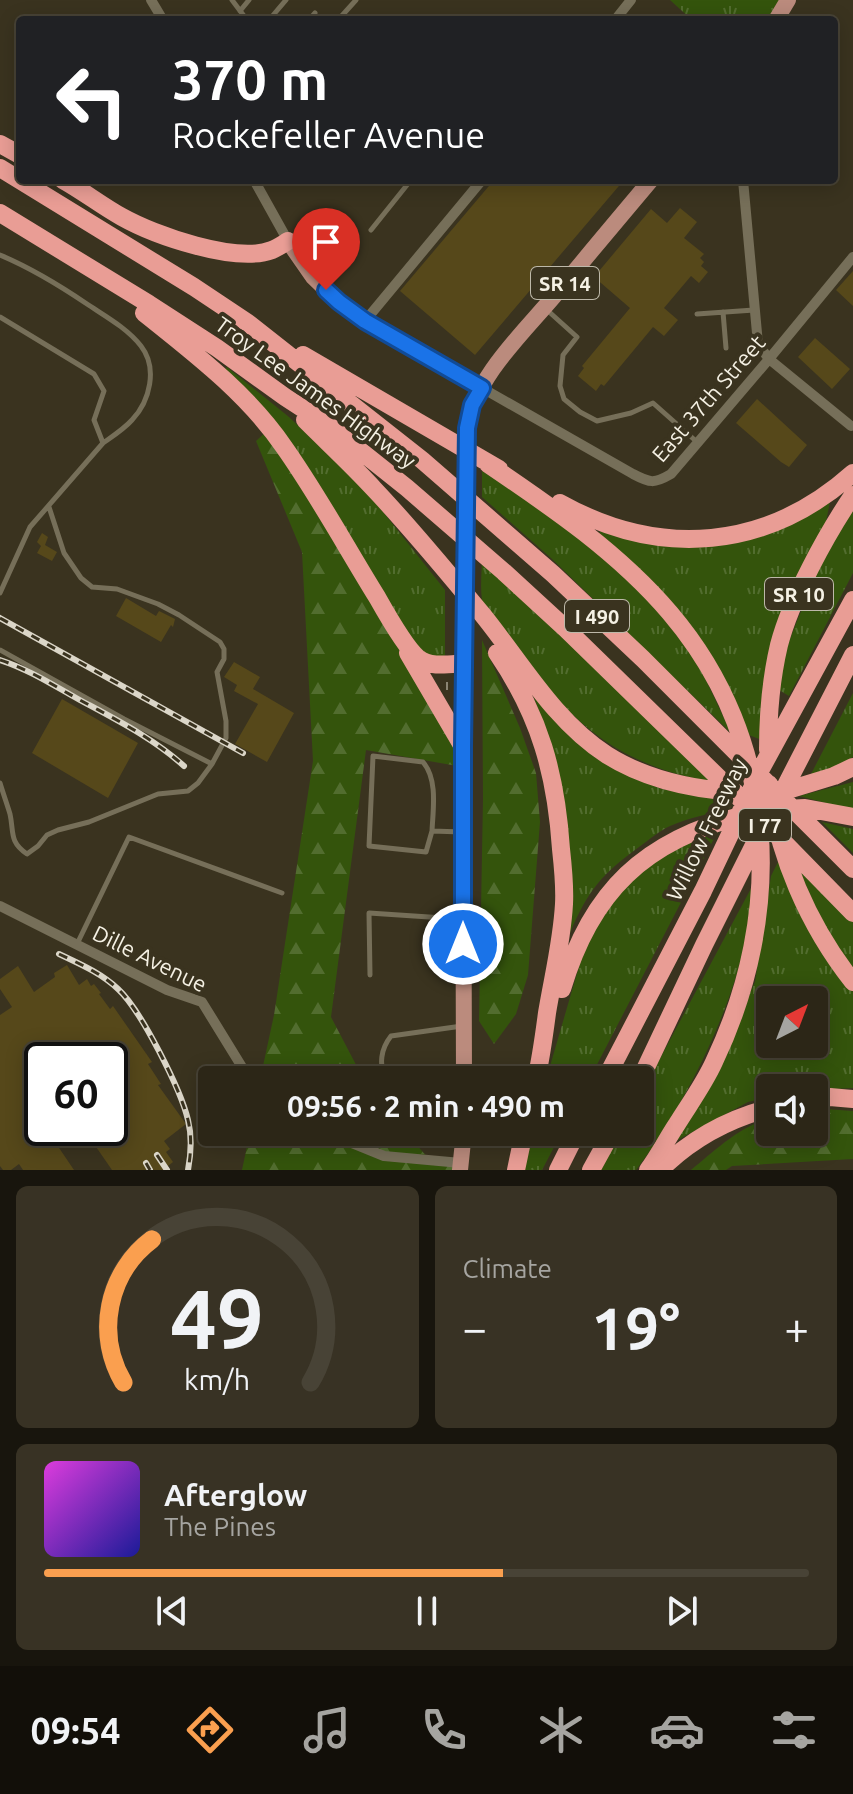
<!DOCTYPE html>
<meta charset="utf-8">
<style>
body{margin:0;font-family:Ubuntu,sans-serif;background:#383224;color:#f1f3f6;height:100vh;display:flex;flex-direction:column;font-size:30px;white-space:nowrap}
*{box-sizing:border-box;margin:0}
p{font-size:26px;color:#a6a5a1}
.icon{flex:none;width:44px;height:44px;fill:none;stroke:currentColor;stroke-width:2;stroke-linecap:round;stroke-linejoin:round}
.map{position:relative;height:1170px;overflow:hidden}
.drawer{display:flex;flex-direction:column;gap:16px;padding:16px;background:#18150d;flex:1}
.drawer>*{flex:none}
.hud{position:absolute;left:16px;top:16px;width:822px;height:168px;border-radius:8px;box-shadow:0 4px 20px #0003,0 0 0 2px #484336;background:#202124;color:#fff;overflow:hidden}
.needle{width:52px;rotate:42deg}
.buttons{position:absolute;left:756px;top:986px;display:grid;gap:16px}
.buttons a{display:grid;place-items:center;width:72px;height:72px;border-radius:8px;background:#2c2617;box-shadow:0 4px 20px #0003,0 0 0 2px #484336;font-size:40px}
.speed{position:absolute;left:24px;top:1042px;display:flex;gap:16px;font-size:40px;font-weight:700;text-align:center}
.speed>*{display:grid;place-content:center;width:104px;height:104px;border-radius:50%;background:#2c2617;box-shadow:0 4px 20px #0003,0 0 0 2px #484336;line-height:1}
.speed .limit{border:4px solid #111;border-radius:12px;background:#fff;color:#111}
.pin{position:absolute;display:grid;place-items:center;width:68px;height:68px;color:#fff;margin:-82px -34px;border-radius:50% 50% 50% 0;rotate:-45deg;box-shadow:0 0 8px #0007}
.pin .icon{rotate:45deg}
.me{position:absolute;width:88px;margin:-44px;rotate:0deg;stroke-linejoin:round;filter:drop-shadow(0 0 6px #0008)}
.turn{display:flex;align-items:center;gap:28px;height:168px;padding:0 24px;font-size:36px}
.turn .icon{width:104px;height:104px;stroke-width:2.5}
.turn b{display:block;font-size:56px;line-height:68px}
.big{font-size:60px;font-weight:700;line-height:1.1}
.drawer .widget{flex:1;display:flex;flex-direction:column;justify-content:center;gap:12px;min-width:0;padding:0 28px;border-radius:12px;background:#383224}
.drawer .dial{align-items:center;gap:0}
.dial svg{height:208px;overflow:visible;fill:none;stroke:#484336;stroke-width:7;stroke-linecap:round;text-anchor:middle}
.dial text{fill:#f1f3f6;stroke:none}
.song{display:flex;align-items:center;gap:24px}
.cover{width:96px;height:96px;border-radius:12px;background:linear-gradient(135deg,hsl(300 70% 55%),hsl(240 70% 35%))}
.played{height:8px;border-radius:4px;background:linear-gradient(90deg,#fa9f4f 60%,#484336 60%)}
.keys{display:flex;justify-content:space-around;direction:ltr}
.heat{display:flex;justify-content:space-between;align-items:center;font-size:44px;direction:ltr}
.drawer .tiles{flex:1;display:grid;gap:16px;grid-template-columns:1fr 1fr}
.widget:last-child{grid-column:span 2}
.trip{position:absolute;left:198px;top:1066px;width:456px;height:80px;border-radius:8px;background:#2c2617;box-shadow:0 4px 20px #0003,0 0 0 2px #484336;font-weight:700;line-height:80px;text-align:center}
.tab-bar{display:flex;height:128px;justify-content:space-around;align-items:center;background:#120f09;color:#a6a5a1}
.tab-bar .icon{width:56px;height:56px}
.tab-bar .active{color:#fa9f4f}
.tab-bar b{font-size:36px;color:#f1f3f6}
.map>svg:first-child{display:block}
.grass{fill:url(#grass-tufts);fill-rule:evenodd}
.forest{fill:url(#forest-firs)}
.building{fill:#56481a}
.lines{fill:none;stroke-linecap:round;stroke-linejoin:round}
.path{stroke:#8b8574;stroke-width:2;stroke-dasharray:8 4;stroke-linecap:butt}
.lane{stroke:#766f59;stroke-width:5}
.street{stroke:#766f59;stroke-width:10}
.primary{stroke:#bb8b7d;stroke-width:16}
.highway{stroke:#e99d95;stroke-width:18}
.rail-casing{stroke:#dbd6c8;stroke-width:6}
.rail{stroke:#3a331f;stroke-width:3;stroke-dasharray:9;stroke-linecap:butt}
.route-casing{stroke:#114b97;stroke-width:20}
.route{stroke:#1a73e8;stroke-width:14}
.labels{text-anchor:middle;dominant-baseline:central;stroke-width:8;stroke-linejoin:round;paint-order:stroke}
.shield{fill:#3a331f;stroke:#bdb8a9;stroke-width:2}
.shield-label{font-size:20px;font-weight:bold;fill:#f5f1e4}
.street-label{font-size:22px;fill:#f5f1e4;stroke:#3a331f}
</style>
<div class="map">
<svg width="853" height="1170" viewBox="0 0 853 1170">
<defs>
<pattern id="grass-tufts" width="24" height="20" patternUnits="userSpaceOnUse" patternTransform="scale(2)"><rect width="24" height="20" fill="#34540c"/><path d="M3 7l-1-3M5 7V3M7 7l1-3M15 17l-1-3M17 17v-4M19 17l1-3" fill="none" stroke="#526d2f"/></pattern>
<pattern id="forest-firs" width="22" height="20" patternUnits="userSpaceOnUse" patternTransform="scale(2)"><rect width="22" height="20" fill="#34540c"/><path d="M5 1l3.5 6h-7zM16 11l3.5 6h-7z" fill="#526d2f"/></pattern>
</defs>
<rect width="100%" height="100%" fill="#3a331f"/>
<!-- grass -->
<path class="grass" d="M670 0H788L776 20H692Z
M227 367 289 417 368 493 445 590V655L439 659 424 657 224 370Z
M482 471 554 516 621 571 670 624 697 661 731 733 551 558 482 497Z
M830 502 825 526 762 719 759 739 749 735 735 704 598 534 603 529 693 545Z
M853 507V573L789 696 779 690V667L797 621 817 573Z
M482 556 717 783C654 772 605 750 561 703 544 685 530 664 515 644 507 634 484 611 482 600 480 586 482 570 482 556Z
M532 692 630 776 662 789 733 802 730 808C710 814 690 817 670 826 659 831 649 840 639 847 602 874 588 890 570 933L567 931C576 844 562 773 532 692Z
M853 693V757L836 767 810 776Z
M853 782V810L799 796Z
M822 822 853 829V853Z
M720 827 589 1080H546L589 932 637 870Z
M794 859 853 919V969L825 928Z
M779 860 822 949 853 992V1088L814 1090V1088H770V1097L748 1102 674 1142 719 1061 755 982 771 876ZM770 1000H814V1044H770Z
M755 881C752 901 750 922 745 942 730 1015 681 1112 636 1170H601L621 1132H640V1096Z
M531 1132H562L542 1170H520Z"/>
<!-- forest -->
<path class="forest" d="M269 429 431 691 463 767 366 750 331 1017 364 1080H260L274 1015 313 761 302 552 256 441Z
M482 640 520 728 536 773 540 822 528 975 516 1014 494 1044 479 1021 483 799Z
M825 1109 853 1111V1159L732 1166 726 1170H691C713 1152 742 1124 770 1119V1132H814V1111Z
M250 1132H405L430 1160 461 1163 460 1170H242Z"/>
<!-- building -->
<path class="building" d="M494 180H624L475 355 400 291Z
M680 208 697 222 684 238 704 254 700 258 704 262 701 266 708 272 699 283 691 276 664 308 678 320 664 336 653 327 604 386 601 384 596 391 578 376 584 368 582 366 630 308 594 277 651 209 667 223Z
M853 271V306L836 290Z
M815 338 850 369 832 389 798 357Z
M757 399 807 445 789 467 781 462 736 423Z
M42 533 48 537 45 545 57 552 52 561 37 553 41 546 37 542Z
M126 598 156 616 159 611 175 619 173 627 171 625 161 642 116 616Z
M234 662 260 677 253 689 294 713 267 762 235 744 258 704 234 691 237 685 224 677Z
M62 699 138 743 108 798 32 753Z
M67 965 79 985 87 979 91 986 94 984 101 993 99 994 110 1009 113 1006 152 1062 148 1064 161 1084 158 1085 186 1124 164 1141 170 1149 166 1152 173 1162 163 1170H112L83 1128H110V1060H42V1128H49L53 1139 74 1170H23L19 1164 11 1170H3L0 1166V1015L12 1007 0 989V979L18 966 34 992 55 977 54 973Z"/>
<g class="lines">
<!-- path -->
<path class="path" d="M447 682V691"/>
<!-- lane -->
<path class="lane" d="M232 0 247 20
M240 11 249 0
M269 20 286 0
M309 20 315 13
M338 20 356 0
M371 230 411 180
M0 255C31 268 59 285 87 304 105 316 127 328 141 346 158 368 150 401 132 420 124 429 113 436 103 443
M547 310 577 337 563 355 560 386 564 399 580 412 597 421 631 413 653 403 697 442
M723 312 726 348
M697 314 754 310
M0 317 94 374 104 391 94 420 103 443 30 527 0 593
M0 650 124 719 212 764
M0 783C3 793 7 804 10 814 14 832 9 842 27 854L38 846 47 835 58 830 89 822 158 794 188 791 198 783 212 764 226 738V721L217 672 224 659V649L220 642 179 615 158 604 117 589 92 587 81 578 64 553 49 507
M432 831C433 809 438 780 423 762L373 756 369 846 426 852 432 831 462 832
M77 944 129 837 282 893
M370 975 369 913 444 918 462 917
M384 1080C380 1063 380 1050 391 1036L462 1026"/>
<!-- street -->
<path class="street" d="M151 0 163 20
M615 20 631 0
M254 180 288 241
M743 180 758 344 769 359 851 426
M365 321 482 180
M482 388 633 474C650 483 654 484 671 474L769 359 853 257
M0 906 167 990 202 1002 250 1080
M325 1132 384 1156 461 1163"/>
<!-- primary -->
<path class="primary" d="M776 20 788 0
M288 241 313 277 339 302 365 321 482 388
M464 1080 463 747 467 428C474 378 524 332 555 295 587 256 619 218 651 180
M460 1170 464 1132"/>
<!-- highway -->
<path class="highway" d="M0 144 20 155
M0 168 194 287 248 323 422 460 553 574 643 659 853 869
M63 180C83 191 102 206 122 217 154 235 236 264 272 250 277 248 283 244 288 241
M0 213 149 304 217 348 285 397 328 425 407 488 504 572 565 628 763 821 853 913
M144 313C194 353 248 394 284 447 318 495 346 547 377 597 386 613 405 647 418 658 429 668 450 664 465 663
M303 355 499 469
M305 420C328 443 352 465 374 489 412 529 447 572 482 614 521 662 554 721 607 755 645 779 690 789 735 792
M488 464C553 508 619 553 670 613 779 741 785 913 714 1062 704 1084 690 1103 677 1124 667 1139 659 1155 648 1170
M560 503C660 559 767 550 853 473
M408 653 463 747
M497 653C540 716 556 774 561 849 563 867 565 886 564 904 562 941 553 977 547 1013 544 1036 541 1058 536 1080
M768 750C768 715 771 679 779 645 791 599 826 535 853 495
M769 784C778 855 808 925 853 982
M768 794H775L834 776 853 767
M781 795 853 655
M785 809 805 808 853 817
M562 989C591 891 645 840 744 815
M605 1080 703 891 762 767 853 600
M640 1080 704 945 759 835
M814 1099 830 1097 853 1099
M516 1170 524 1132
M558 1170 577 1132
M591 1170 612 1132
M660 1170C691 1139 728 1119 770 1108"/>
<defs>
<path id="rail" d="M0 618 243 753
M0 660C28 669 53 685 78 699 115 719 153 738 184 766
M59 954C80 964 101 973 118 989 141 1010 181 1090 188 1120 192 1136 191 1154 188 1170
M157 1155 167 1170
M146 1163 150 1170"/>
</defs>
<!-- rail casing -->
<use href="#rail" class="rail-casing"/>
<!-- rail -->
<use href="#rail" class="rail"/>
</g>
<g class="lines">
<defs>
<path id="route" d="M326 290 339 302 365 321 482 388 472 405 467 428 463 747V944"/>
</defs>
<!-- route casing -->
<use href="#route" class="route-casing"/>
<!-- route -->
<use href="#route" class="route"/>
</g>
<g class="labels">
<!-- shield labels -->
<g class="shield">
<rect x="531" y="267" width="68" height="32" rx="6"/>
<rect x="765" y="578" width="68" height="32" rx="6"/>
<rect x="565" y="600" width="64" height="32" rx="6"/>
<rect x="739" y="809" width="52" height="32" rx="6"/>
</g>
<g class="shield-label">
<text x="565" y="283">SR 14</text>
<text x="799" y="594">SR 10</text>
<text x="597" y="616">I 490</text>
<text x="765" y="825">I 77</text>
</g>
<!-- street labels -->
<g class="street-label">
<text transform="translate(316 392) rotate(36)">Troy Lee James Highway</text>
<text transform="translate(708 398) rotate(-49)">East 37th Street</text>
<text transform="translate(706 829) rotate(-64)">Willow Freeway</text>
<text transform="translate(150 958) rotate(26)">Dille Avenue</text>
</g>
</g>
</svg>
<div class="buttons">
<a><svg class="needle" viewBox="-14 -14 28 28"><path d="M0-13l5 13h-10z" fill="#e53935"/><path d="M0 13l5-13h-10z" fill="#a6a5a1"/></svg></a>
<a><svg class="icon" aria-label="sound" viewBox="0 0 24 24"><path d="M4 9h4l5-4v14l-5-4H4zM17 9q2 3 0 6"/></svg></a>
</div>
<div class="speed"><div class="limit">60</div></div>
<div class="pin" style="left:326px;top:290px;background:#d93025"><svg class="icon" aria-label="arrive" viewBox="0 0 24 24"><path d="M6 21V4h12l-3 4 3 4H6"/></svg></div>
<svg class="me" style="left:463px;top:944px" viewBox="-20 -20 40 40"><circle r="17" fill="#1a73e8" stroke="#fff" stroke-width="3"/><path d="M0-11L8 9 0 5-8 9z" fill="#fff"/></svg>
<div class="trip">09:56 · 2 min · 490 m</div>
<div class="hud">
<div class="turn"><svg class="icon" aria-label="left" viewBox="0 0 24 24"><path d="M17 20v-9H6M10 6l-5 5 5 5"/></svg><div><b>370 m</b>Rockefeller Avenue</div></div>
</div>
</div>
<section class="drawer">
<div class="tiles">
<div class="widget dial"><svg viewBox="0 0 100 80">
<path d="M14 69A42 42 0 1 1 86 69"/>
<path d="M14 69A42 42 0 0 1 25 14" stroke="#fa9f4f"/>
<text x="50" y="56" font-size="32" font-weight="700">49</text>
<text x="50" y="72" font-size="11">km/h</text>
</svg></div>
<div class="widget"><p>Climate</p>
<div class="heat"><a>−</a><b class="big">19°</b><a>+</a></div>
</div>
<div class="widget">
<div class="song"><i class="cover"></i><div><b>Afterglow</b><p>The Pines</p></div></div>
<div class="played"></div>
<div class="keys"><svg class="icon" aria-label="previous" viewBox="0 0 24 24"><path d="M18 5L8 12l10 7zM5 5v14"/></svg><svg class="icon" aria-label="pause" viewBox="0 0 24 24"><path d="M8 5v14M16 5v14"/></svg><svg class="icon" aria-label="next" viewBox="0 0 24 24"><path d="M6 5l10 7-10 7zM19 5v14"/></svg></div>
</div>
</div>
</section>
<nav class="tab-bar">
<b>09:54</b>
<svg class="icon active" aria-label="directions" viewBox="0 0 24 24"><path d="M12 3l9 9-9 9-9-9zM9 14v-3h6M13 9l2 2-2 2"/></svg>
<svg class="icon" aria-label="music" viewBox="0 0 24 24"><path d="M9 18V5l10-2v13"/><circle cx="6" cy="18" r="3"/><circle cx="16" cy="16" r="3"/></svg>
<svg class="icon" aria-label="phone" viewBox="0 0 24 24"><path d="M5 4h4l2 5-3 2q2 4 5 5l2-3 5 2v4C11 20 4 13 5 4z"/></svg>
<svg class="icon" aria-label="climate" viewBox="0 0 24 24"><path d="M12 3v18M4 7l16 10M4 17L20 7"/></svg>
<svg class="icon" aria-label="car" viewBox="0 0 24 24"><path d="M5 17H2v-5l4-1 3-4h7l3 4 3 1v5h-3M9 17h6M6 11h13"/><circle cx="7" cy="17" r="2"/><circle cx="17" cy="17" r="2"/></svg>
<svg class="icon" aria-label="filters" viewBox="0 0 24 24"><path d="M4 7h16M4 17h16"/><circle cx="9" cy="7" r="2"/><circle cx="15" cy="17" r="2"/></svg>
</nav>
